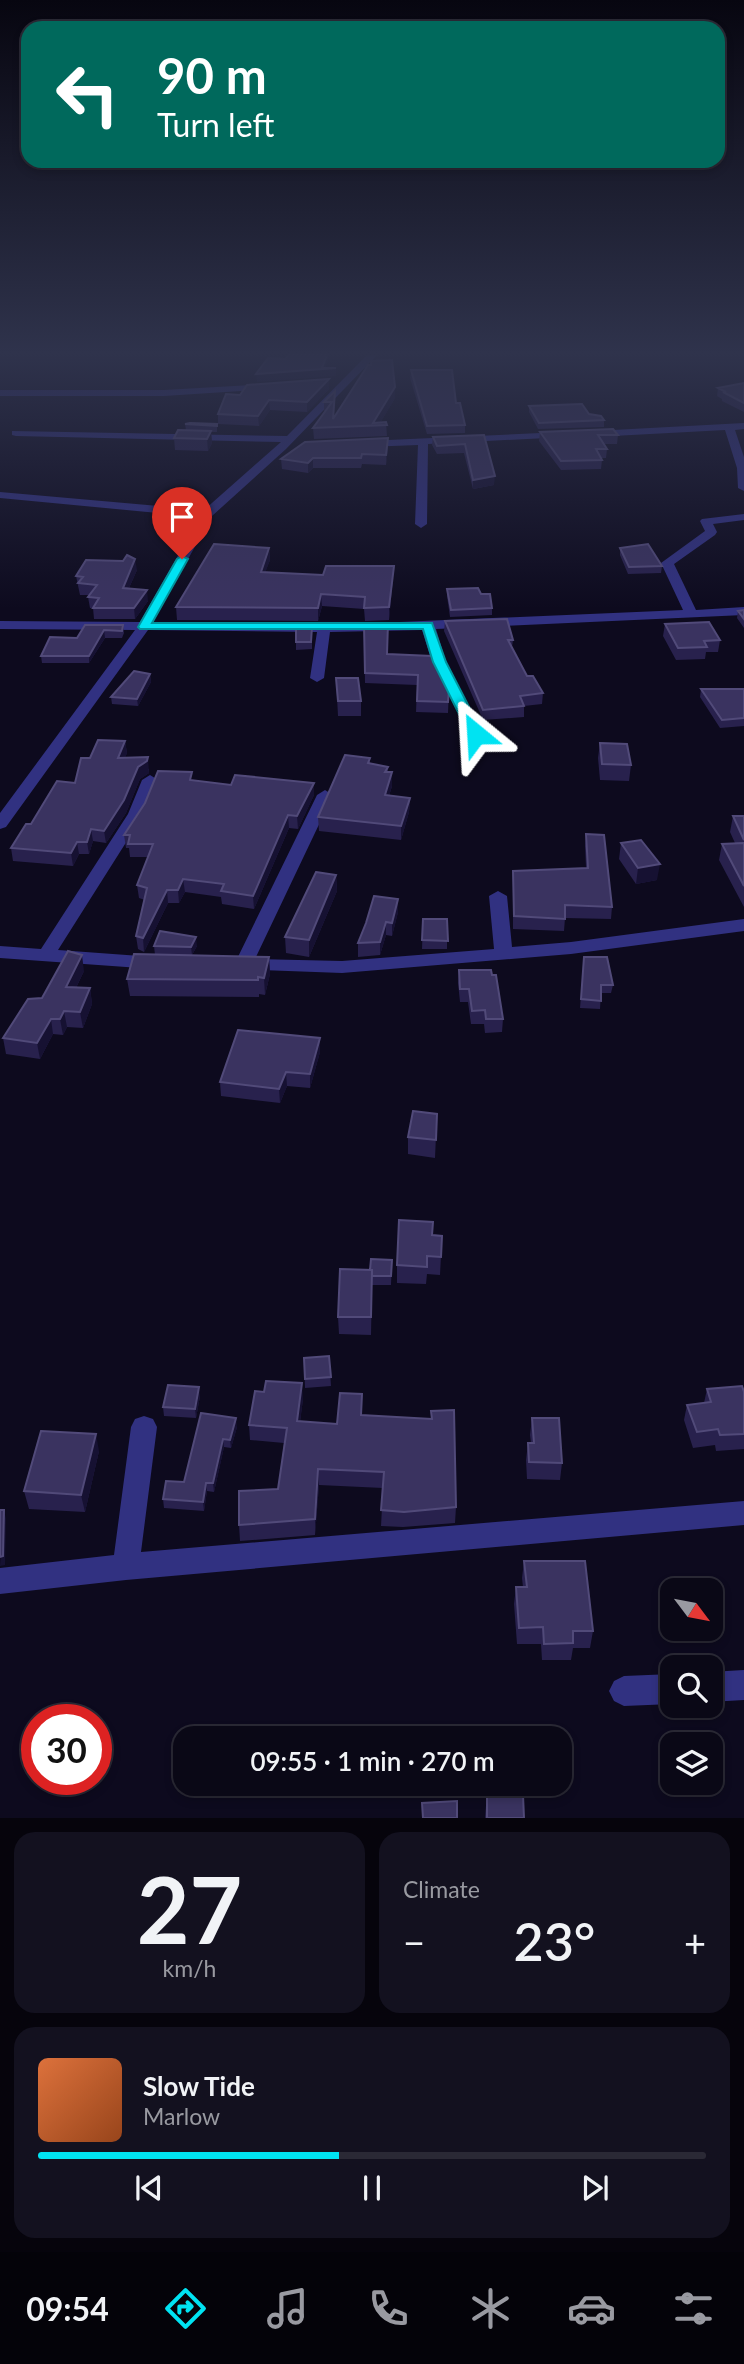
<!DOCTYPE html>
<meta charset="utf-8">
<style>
body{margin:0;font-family:Lato,sans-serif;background:#13111f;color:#f1f3f6;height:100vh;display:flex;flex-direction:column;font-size:26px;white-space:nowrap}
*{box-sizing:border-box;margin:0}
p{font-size:23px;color:#999aa1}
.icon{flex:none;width:38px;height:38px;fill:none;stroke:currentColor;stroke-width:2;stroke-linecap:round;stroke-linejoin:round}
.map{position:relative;height:1818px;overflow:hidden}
.drawer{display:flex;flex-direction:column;gap:14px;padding:14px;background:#06040c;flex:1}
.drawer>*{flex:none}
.guide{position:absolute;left:21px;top:21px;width:704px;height:147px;border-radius:21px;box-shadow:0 4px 10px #0003,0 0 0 2px #2a2935;background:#00695c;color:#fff;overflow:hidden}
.needle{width:46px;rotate:122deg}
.tools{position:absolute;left:660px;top:1578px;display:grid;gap:14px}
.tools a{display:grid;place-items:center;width:63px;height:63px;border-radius:14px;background:#0a0816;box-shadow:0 4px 10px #0003,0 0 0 2px #2a2935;font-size:35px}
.speed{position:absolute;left:21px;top:1704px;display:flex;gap:14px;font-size:35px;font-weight:700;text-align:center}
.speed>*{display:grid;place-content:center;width:91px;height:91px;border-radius:50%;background:#0a0816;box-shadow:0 4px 10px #0003,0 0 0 2px #2a2935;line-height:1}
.speed .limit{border:10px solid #d22;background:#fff;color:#111}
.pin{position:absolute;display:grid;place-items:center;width:60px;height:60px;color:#fff;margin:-72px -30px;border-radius:50% 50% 50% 0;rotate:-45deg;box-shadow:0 0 7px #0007}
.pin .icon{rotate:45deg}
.me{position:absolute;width:77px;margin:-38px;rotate:333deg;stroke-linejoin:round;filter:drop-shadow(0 0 5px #0008)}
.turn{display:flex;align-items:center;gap:24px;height:147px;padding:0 21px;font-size:32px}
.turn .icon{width:91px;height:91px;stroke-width:2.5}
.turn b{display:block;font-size:49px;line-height:60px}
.big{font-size:52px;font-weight:600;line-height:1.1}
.drawer .tile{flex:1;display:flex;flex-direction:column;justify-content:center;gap:10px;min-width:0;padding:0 24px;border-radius:21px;background:#13111f}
.drawer .dial{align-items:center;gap:0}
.dial b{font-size:91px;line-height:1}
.song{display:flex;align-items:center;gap:21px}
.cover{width:84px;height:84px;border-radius:10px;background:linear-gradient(135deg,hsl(20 70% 55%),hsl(20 70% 35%))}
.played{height:7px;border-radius:4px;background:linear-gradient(90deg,#00e3f2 45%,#2a2935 45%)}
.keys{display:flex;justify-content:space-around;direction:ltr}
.heat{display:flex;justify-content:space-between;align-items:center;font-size:38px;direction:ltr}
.drawer .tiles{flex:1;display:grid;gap:14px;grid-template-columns:1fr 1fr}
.tile:last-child{grid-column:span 2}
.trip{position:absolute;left:173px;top:1726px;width:399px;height:70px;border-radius:21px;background:#0a0816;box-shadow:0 4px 10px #0003,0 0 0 2px #2a2935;font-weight:600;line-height:70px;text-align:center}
.menu{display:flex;height:112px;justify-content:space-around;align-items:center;background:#040309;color:#999aa1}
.menu .icon{width:49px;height:49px}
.menu .active{color:#00e3f2}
.menu b{font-size:32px;color:#f1f3f6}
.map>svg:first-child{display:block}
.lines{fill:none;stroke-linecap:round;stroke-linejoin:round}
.minor{fill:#313181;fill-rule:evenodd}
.wall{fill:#28214d}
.shaded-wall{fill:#161132}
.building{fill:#3a3360;stroke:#514a79;stroke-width:2}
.route{fill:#00e3f2;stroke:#00949d;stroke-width:2}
</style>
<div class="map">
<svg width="744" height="1818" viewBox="0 0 744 1818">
<rect width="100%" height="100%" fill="#0d0a1e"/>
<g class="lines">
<!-- minor -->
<path class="minor" d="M367 355H377L286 449 212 516 153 622 353 624 683 610 661 563 705 531 700 521 702 519 744 514V520L713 524 717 532 715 535 674 564 696 610 744 607V615L436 629 446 662 483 734 476 738 469 734 432 662 422 630 330 632 324 678 317 682 310 678 317 632 148 630 6 827 0 829V813L135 630 0 629V621L140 622 200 517 0 498V492L204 510 281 442 16 436 12 435V431L287 436Z
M267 384 270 385V389L164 396H0V390H164Z
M744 423V429L735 430 744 457V491L738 488 737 468 725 430 594 437 589 434 594 431Z
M562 432 567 435 566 437 428 444 427 524 421 528 415 524 418 445 366 447 361 444 366 441Z
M150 775 158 780 144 814 58 950 154 957 163 963 160 967 154 969 0 958V946L41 949 128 814 142 780Z
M325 790 333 795 255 959 342 961 494 949 489 896 498 891 507 896 512 947 571 942 744 919V931L571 954 342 973 237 969 234 965 317 795Z
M144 1416 153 1419 157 1427 141 1552 744 1501V1525L126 1580 0 1594V1568L114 1555 131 1427 135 1419Z
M744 1670V1700L710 1702V1672Z
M672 1674V1704L624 1706 614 1701 609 1691 614 1681 624 1676Z"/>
</g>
<!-- wall -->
<path class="wall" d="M371 361 395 387V398L380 423 386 422 387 436 314 439 313 428 324 412V402L335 391 334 418 371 365Z
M411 370 456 403 465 425V433L427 434 410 378Z
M744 383V412L722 401V399L717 396 718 388Z
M329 389 307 412 270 410 259 426 218 424V414L240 395Z
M529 406 589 414 604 420V427L538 429 529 412Z
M185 424H217V432H211L212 443 208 451 175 450 174 438 186 430Z
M540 432 618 435 617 444H604L607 449 606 458H601L602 460 601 469 561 470 539 441Z
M484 435 494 485 473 489 464 453 437 454 432 445 433 437Z
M388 448 386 465 362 464 361 468H313L308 473 282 469 281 459Z
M269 548 270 560 265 572 393 578 389 620 365 621 364 609 322 606 318 621 177 620 176 607Z
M620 548 662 566 661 573 628 574 620 555Z
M137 570 129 588 148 601 135 619H94L93 608H90L88 597 89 595H80L76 576Z
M447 589 492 608V615L450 617 447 596Z
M744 610V628L737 618 738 611Z
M445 621 513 640 512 647 527 676 543 693 542 704 524 706V717L483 720 444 631Z
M665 624 720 640 718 652H706L705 659 676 660 663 636Z
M123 625 124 633 122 638H105L89 663H42L41 656 77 638Z
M364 625 387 654 449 689 448 713 416 712 417 685 365 683Z
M312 635V649L296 650V642Z
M150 674 151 682 138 706 112 704 111 697Z
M336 678 361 701V716H338Z
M701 689H744V726L720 728 700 697Z
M125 741 127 753 125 757 149 769V773L140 779 126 813 106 843 93 841 89 854H79L73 866 13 861 11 848 31 824 75 783 90 758Z
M600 743 631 765 629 781 600 780 598 758Z
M370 758V764L388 767V772L392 786 389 796 410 798 409 812 401 840 319 831 318 817Z
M193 781 231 785 314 783V795L298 829 289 828 254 909 222 904 221 897 185 892 179 903H168L144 952 138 949 136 936 145 900 139 898 137 885 148 857H130L129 848H126L124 835 145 803Z
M733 816H744V907L719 860 722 844 735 843 730 832Z
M586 834 612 907 611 919 565 918 564 931 513 929V871L586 868 585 846Z
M621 843 657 880 636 884 619 859Z
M336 875 337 891 309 957 286 953 285 937Z
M398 899V912L392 936 386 935 380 955 358 957V943Z
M423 919H447V949H422Z
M154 946H197L192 955 269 957 270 974 265 995 259 994V997L130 996 127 979 155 955Z
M584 957 613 985 611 993H601L600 1009 580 1008Z
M459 970 492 975 503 1019 502 1032 485 1033 484 1024H471L468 1002H460L458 983Z
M84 971 76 988H90L92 1004 83 1028 67 1027 63 1035 53 1034 40 1059 6 1054 3 1038 42 998Z
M320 1052 310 1088 287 1086 280 1103 221 1096 220 1082Z
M437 1114 435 1158 408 1154V1137Z
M432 1235 442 1236 440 1275 427 1274 426 1284 397 1283V1265Z
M392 1260 391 1285H372L371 1335 339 1334 338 1317 370 1270Z
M329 1356 331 1386 305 1388 304 1358Z
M707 1389 744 1392V1449L716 1451 715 1445 693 1448 684 1420 687 1405 704 1403Z
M264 1392 303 1399 300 1422 337 1424 362 1415 431 1419V1411L456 1507 455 1523 403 1527 381 1526 383 1488 319 1485 315 1535 240 1541 239 1525 278 1489 284 1443 250 1440 249 1425Z
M200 1396 196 1418 164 1416 163 1407Z
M201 1413 237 1427 231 1448 224 1447 214 1492 207 1491 204 1511 164 1508 163 1499 184 1482Z
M532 1418 562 1463 560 1480 527 1479 526 1460 528 1443H531L530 1435Z
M99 1451 85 1512 29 1509 24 1491Z
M524 1561 593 1631 590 1648H573L571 1660H542L541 1644H517L514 1604 516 1587H523L522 1578Z
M487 1793 524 1818H485Z"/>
<!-- shaded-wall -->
<path class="shaded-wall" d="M327 355H329V357L325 369 336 368V376L257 382 256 374Z
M329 379V389L307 412V402Z
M395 387V398L379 425 373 423Z
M269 400 270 410 259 426 258 416Z
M211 431 212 443 208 451 207 439Z
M388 438V448L386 465V455Z
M313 458V468L308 473V463Z
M495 476 494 485 473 489V480Z
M269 548 270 560 261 584V572Z
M135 559 137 570 124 599 123 588Z
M394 566 393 578 389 620V607Z
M147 590 148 601 135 619 134 608Z
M321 594 322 606 318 621V608Z
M104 630 105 638 89 663V656Z
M150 674 151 682 138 706 137 699Z
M125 741 127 753 120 770 118 758Z
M148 757 149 773 140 779 126 813 106 843 104 831 138 767Z
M392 772V786L385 809V795Z
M314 783V795L298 829 297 816Z
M410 798 409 812 401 840V826Z
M288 815 289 828 254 909 253 896Z
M91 829 93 841 89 854 87 842Z
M77 842 79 854 73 866 71 853Z
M660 864 657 880 636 884 638 868Z
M336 875 337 891 309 957V940Z
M183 879 185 892 179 903 178 890Z
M167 890 168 903 144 952 143 938Z
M398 899V912L392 936V923Z
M386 922V935L380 955V942Z
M196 937 197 946 192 955 191 947Z
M82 955 84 971 69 1002 66 987Z
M269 957 270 974 265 995 264 978Z
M90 988 92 1004 83 1028 80 1012Z
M64 1011 67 1027 63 1035 60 1019Z
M51 1019 53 1034 40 1059 37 1043Z
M320 1038V1052L310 1088V1074Z
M286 1072 287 1086 280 1103 279 1089Z
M302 1383 303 1399 298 1437 297 1421Z
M199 1387 200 1396 196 1418 195 1409Z
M236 1418 237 1427 231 1448 230 1440Z
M96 1434 99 1451 85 1512 81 1495Z
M223 1439 224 1447 214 1492 213 1483Z
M318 1469 319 1485 315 1535V1519Z
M206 1483 207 1491 204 1511 203 1502Z
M4 1510 6 1519 5 1565 0 1566Z"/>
<!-- building -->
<path class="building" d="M288 355H327L322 368H336L256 374 268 358 286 359Z
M392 360 395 387 373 423 386 422 387 425 313 428 332 402H324L335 391 333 419 368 365H371V361Z
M411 370H452L456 403H460L465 425 427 426Z
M329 379 307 402 269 400 258 416 218 414 226 394 240 395 247 385Z
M744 383V403L723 392H726L718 388Z
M582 404 589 414 601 416 604 420 539 423 529 406Z
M190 423 217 424V426L185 424Z
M613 429 618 435H598L607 449H596L602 460 561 461 540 432Z
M178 430 211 431 207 439 174 438Z
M484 435 495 476 473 480 465 444 437 446 433 437Z
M388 438 386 455 362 454 361 458H313L308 463 281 459 305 442Z
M214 544 269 548 261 572 323 575 326 566H394L389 607 364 608 365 597 321 594 318 608 176 607Z
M648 544 662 566 629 567 620 548Z
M127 555 135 559 123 588 147 590 134 608H93L99 598 88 597 97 585 78 583 83 577 76 576 86 560 123 561Z
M478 588 481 594H490L492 608 451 610 447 589Z
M744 610V619L738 611Z
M507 619 513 640H508L527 676H533L543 693 520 696 524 706 483 710 445 621Z
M709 622 720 640 704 641 707 647 678 648 665 624Z
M388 623 387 654 432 656 449 689 448 702 417 701 418 675 365 673 364 625Z
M85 625H123L122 631 104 630 89 656H41L50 637 77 638Z
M296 627H312L311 642H296Z
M134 671 150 674 137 699 111 697Z
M336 678H358L361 701H338Z
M701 689H744V718L722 720Z
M98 740 125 741 118 758 148 757 147 761 138 767 124 800 104 831 91 829 87 842H77L71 853 11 848 26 824H31L57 781 75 783 81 758H90Z
M600 743 627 744 631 765 602 764Z
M345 755 370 758 368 763 388 767 385 772H392L385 795 410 798 401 826 318 817Z
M158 771 192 772 190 780 231 785 235 775 314 783 297 816 288 815 253 896 221 891 224 884 183 879 178 890H167L143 938 136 936 147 888 137 885 153 844H128L130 835H124L145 803Z
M733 816H744V840Z
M586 834 604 835 612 907 565 905V919L514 916 513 871 588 868Z
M641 840 660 864 638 868 621 843Z
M744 843V886L722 844Z
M316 872 336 875 309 940 285 937Z
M374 896 398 899 392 923 386 922 380 942 358 943 366 923Z
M423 919H447L448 941 422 940Z
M160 931 196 937 191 947 154 946Z
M68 951 82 955 66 987 90 988 80 1012 64 1011 60 1019H51L37 1043 3 1038 28 999 42 998Z
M134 954 269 957 264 978 258 977V980L127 979Z
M584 957H607L613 985H601V1001L581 999Z
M459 970H491L492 975H496L503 1019H486L485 1010 472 1011 469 989H460Z
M238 1030 320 1038 310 1074 286 1072 279 1089 220 1082Z
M413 1111 437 1114 436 1140 408 1137Z
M399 1220 433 1222 432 1235 442 1236 441 1257 427 1256V1267L397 1265Z
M371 1259 392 1260 391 1276H372V1270H370Z
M340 1269 372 1270 371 1317H338Z
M329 1356 331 1377 305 1379 304 1358Z
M266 1381 302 1383 297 1421 337 1424 340 1393 362 1394 361 1415 432 1419 431 1411 454 1410 456 1507 404 1512 381 1510 384 1472 318 1469 315 1519 239 1525V1491L278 1489 287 1428 249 1425 255 1391 264 1392Z
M168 1385 199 1387 195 1409 163 1407Z
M742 1386 744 1392V1434L720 1435 718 1429 697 1432 687 1405 711 1402 707 1389Z
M201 1413 236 1418 230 1440 223 1439 213 1483H206L203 1502 163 1499 166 1481 184 1482Z
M532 1418H559L562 1463 529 1462 528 1443H534Z
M41 1431 96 1434 81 1495 24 1491Z
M0 1510H4L3 1556 0 1557Z
M524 1561H585L593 1631H573V1643L544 1644 543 1627 519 1628 516 1587H527Z
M487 1793 523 1795 524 1818H487Z
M457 1801V1818H423L422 1803Z"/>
<!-- sky -->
<linearGradient id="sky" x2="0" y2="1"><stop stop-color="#070610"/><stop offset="0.58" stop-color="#2f334c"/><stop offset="1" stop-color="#2f334c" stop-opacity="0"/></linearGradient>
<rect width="744" height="609" fill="url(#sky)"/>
<!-- route -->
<path class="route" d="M182 556 188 559 152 623H432L446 662 483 734 476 738 469 734 433 662 423 629H140L138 627 177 559Z"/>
</svg>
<div class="tools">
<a><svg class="needle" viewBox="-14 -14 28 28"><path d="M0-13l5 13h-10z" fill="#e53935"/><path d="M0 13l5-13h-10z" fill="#999aa1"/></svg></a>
<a><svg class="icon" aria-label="search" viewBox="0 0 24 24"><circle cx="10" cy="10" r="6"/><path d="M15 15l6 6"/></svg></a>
<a><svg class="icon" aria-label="layers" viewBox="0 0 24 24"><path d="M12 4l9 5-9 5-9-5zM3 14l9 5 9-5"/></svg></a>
</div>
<div class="speed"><div class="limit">30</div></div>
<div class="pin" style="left:182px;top:559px;background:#d93025"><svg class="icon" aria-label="arrive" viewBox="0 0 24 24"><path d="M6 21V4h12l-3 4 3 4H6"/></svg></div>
<svg class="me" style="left:476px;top:734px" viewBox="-20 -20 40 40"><path d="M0-17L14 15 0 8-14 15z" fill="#00e3f2" stroke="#fff" stroke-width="4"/></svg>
<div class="trip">09:55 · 1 min · 270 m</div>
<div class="guide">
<div class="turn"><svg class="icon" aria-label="left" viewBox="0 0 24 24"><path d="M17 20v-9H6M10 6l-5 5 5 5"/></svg><div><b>90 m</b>Turn left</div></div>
</div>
</div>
<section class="drawer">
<div class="tiles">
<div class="tile dial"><b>27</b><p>km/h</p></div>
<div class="tile"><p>Climate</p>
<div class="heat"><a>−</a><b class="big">23°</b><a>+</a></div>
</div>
<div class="tile">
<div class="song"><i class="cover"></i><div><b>Slow Tide</b><p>Marlow</p></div></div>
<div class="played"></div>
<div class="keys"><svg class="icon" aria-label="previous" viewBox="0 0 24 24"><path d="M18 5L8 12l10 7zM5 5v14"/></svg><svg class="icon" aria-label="pause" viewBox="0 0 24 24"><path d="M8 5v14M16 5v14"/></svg><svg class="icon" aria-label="next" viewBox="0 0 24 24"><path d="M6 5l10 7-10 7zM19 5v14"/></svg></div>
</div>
</div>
</section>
<nav class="menu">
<b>09:54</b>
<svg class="icon active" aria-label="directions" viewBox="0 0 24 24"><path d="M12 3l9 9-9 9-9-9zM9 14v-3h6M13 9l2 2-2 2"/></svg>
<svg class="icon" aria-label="music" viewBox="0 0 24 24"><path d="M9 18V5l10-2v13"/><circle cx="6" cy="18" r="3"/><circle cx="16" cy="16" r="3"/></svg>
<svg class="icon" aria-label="phone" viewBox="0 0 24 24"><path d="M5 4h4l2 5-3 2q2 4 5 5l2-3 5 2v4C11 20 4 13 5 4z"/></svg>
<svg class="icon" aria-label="climate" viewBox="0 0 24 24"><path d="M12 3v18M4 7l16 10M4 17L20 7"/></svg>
<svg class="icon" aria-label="car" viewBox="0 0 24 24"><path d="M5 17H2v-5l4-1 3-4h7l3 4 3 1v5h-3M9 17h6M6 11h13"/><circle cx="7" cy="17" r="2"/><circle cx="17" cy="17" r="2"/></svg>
<svg class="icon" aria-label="filters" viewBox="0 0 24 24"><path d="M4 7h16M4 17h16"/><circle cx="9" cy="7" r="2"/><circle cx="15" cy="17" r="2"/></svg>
</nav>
